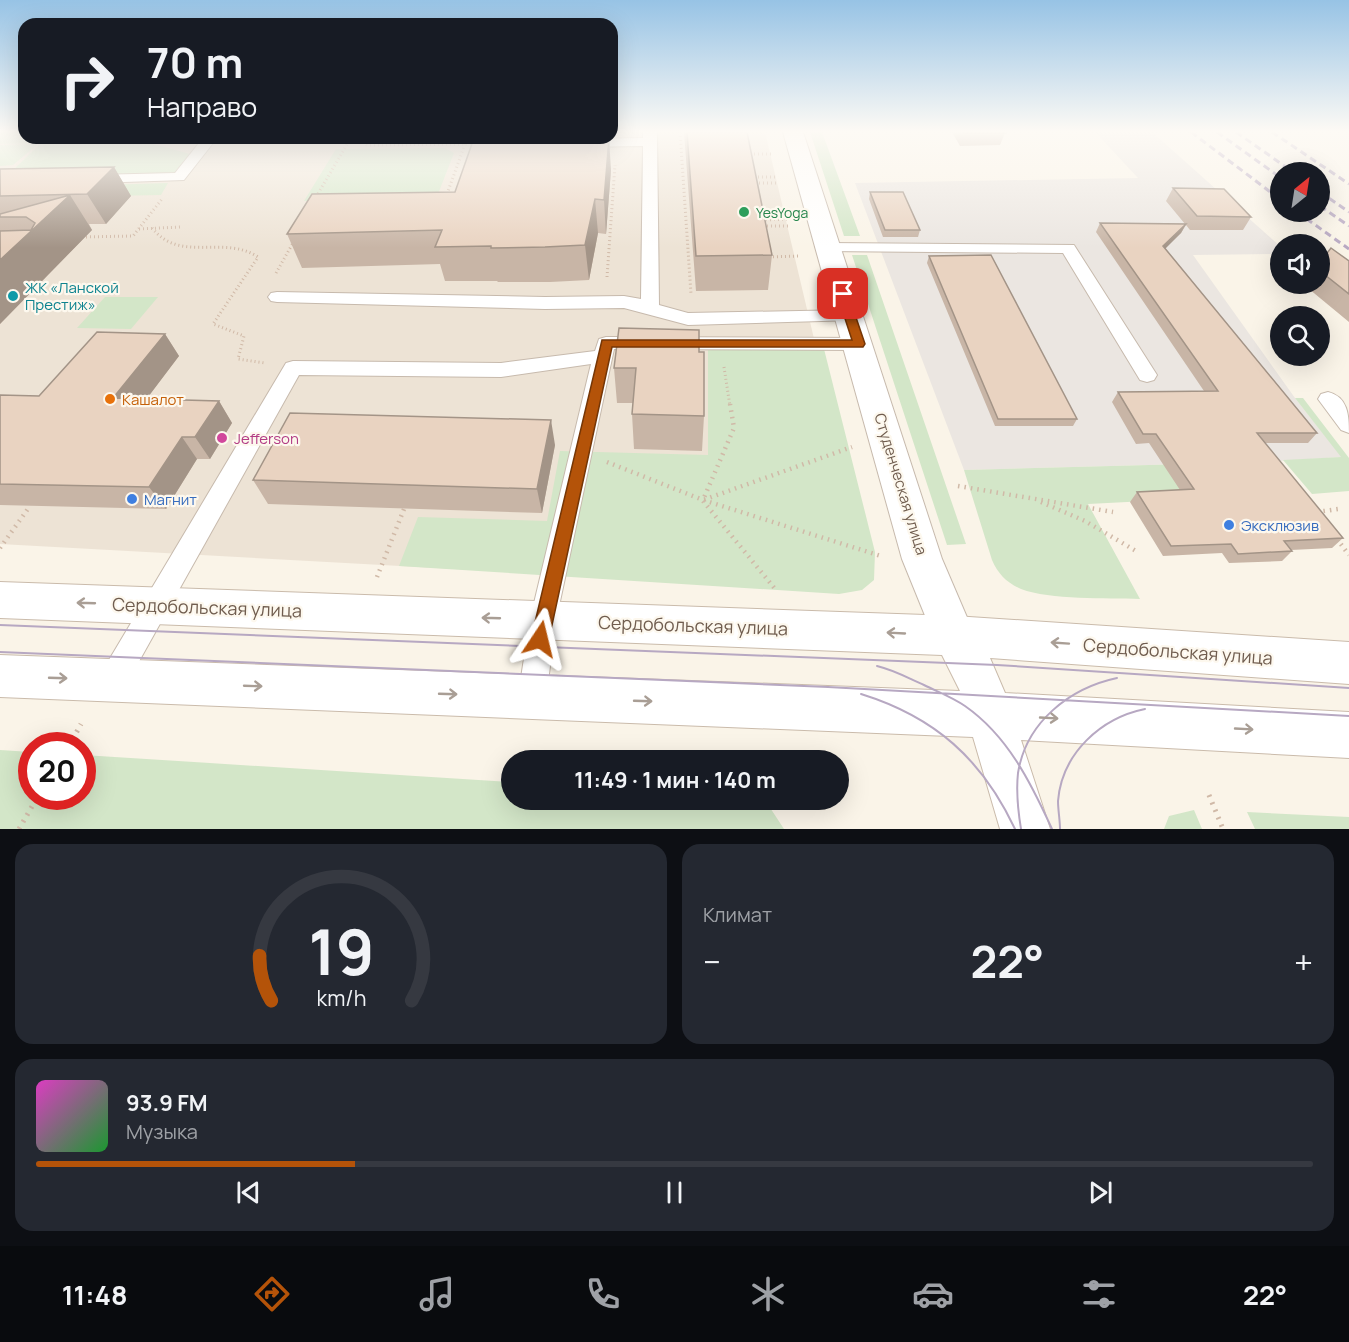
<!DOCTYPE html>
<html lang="ru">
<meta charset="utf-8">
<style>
body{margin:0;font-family:Manrope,sans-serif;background:#242831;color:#f1f3f6;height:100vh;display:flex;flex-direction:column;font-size:22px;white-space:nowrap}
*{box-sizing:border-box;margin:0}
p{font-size:20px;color:#9ea1a6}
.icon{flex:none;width:33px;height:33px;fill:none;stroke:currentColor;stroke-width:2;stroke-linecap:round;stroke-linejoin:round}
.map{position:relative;height:829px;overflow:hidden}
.side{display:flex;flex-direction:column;gap:15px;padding:15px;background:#0d0f14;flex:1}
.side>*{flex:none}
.hud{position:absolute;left:18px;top:18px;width:600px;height:126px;border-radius:18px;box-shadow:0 6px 24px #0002;background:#171b24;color:#f1f3f6;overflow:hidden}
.needle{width:39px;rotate:30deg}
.fabs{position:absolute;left:1270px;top:162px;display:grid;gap:12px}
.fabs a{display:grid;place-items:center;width:60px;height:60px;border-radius:50%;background:#171b24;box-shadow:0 6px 24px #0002;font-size:30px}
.speed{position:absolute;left:18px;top:732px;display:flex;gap:12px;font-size:30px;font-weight:700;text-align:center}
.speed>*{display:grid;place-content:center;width:78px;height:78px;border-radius:50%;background:#171b24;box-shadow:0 6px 24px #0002;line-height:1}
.speed .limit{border:9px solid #d22;background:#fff;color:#111}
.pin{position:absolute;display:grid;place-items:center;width:51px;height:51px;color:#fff;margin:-26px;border-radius:12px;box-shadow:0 3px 9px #0006}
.me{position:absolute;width:66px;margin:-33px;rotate:10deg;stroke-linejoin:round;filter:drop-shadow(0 0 4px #0008)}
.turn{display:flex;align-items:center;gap:21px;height:126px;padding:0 30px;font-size:27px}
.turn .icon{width:78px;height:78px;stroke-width:2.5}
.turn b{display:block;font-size:42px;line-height:51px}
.big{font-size:45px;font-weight:700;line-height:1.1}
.side .card{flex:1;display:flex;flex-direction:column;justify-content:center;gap:9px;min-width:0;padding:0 21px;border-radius:18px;background:#242831}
.side .dial{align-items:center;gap:0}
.dial svg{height:156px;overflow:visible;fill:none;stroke:#363941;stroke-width:7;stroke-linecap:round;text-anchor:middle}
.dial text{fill:#f1f3f6;stroke:none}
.song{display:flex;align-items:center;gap:18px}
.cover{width:72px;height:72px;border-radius:9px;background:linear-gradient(135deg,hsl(310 70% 55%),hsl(130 70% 35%))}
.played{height:6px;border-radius:3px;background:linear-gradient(90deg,#b45309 25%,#363941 25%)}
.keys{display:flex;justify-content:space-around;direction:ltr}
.heat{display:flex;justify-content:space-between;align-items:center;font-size:33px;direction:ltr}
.side .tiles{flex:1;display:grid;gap:15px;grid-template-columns:1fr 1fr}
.card:last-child{grid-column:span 2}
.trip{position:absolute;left:501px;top:750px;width:348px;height:60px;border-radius:30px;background:#171b24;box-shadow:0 6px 24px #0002;font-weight:700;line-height:60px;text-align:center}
.menu{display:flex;height:96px;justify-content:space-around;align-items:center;background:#090b0e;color:#9ea1a6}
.menu .icon{width:42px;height:42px}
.menu .selected{color:#b45309}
.menu b{font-size:27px;color:#f1f3f6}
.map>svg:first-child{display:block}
.residential{fill:#ede3d5}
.industrial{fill:#ebe6e1}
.green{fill:#d3e6c8}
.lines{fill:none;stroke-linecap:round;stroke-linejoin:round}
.lane-casing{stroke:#c7baad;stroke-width:2}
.street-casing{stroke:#c7baad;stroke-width:2}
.secondary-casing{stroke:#cabbab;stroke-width:2}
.path-far2{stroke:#d0b9a7;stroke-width:3;stroke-dasharray:1 3;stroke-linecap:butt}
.path-far1{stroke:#d0b9a7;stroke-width:4.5;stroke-dasharray:1.5 5;stroke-linecap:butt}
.path{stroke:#d0b9a7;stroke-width:5;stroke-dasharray:2 6;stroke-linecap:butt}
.lane{fill:#fff;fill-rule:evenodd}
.street{fill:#fff;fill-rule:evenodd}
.secondary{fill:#fff;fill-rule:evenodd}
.tram{stroke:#b7a8c2;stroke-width:2}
.rail{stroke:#b7a8c2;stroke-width:3;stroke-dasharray:7 4.5;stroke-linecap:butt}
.wall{fill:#c8b5a6}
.shaded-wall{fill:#a39487}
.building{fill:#e9d3c1;stroke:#a39487;stroke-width:1.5}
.oneway{stroke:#a99e95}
.route{fill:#b45309;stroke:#753606;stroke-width:1.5}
.leisure-dot{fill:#2e9e5b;stroke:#fdf8ee;stroke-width:2}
.culture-dot{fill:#0f9aa8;stroke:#fdf8ee;stroke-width:2}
.food-dot{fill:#e8710a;stroke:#fdf8ee;stroke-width:2}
.hotel-dot{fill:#d1479c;stroke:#fdf8ee;stroke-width:2}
.shop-dot{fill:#3f7fe0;stroke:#fdf8ee;stroke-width:2}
.labels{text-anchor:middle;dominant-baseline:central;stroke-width:4.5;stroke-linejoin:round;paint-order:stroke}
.far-leisure-label{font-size:14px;fill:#27864d;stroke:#fdf8ee;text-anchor:start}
.culture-label{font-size:15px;fill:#0d838f;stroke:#fdf8ee;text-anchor:start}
.food-label{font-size:15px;fill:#c56008;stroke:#fdf8ee;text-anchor:start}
.hotel-label{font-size:15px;fill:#b23c85;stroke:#fdf8ee;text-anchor:start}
.street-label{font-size:15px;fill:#705d4f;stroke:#fdf8ee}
.shop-label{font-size:15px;fill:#366cbe;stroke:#fdf8ee;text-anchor:start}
.near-street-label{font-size:18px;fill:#705d4f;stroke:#fdf8ee}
</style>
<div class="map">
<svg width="1349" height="829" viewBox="0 0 1349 829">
<rect width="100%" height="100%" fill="#faf4e8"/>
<!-- residential -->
<path class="residential" d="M0 132H24V138H612V132H765L866 558 836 590 0 544Z"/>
<!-- industrial -->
<path class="industrial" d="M1095 132H1152L1281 247V254L1193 255 1295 398 1342 457 1263 462 964 470 855 183 1138 178Z"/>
<!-- green -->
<path class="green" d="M0 132H24V138H132L190 154 173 174 5 178 41 143 0 144Z
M810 132H822L860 236H844Z
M38 144 13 165 0 166V145Z
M445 148 454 153 438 194 425 200 304 201 336 149Z
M168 183 161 195 0 198V188Z
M852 255H867L966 544 947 545Z
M105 297H158L131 329 77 328Z
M708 349H824L875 552 874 580 862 590 839 594 399 566 418 517 547 521 560 451 708 455Z
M1295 398H1303L1349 458V491L1312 494 1283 460 1341 457Z
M1263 462 1186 499 1088 504 1140 599C1107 598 1050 600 1021 589 1007 583 998 574 992 560L964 470Z
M0 750 31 752 32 796H82L83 755 511 782 512 800H765L784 829H0Z
M1194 810 1202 829H1164L1169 816Z
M1247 812 1349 817V829H1255Z"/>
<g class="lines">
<defs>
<path id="lane" d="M643 132H657L659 305 688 313 850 310 856 312 859 316 856 320 688 325 624 308 545 309 277 302 271 301 268 297 271 293 277 292 545 297 624 296 641 299 643 146 580 147 573 143 580 139 643 138Z
M203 138H217L184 180 94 183 87 179 94 175 175 173Z
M828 243 1074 245 1157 375 1154 380 1147 382 1140 380 1063 253 822 251 820 248 822 245Z
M606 337 859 338 866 340 869 344 866 348 859 350 614 349 556 620 546 697 542 707 532 711 522 707 518 697 530 620 591 364 501 377 299 375 123 690 113 694 103 690 99 680 103 670 286 363 293 361 501 363 595 351 599 339Z
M1328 392C1348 397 1349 415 1349 433L1341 430 1318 399 1321 394Z"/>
<path id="street" d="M783 132H803L942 559 975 636 969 650 954 656 939 650 902 559Z"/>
<path id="secondary" d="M0 582 954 616 1349 642V684L990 658 1005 693 1349 712V758L1021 740 1050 829H1000L973 737 0 697V655L960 691 942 655 0 618Z"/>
</defs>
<!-- lane casing -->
<use href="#lane" class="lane-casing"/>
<!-- street casing -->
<use href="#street" class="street-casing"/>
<!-- secondary casing -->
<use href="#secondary" class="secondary-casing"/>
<!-- path-far2 -->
<path class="path-far2" d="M680 132 691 294
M165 138 177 141
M356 138 367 145 476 144
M746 154H772
M754 177H776
M755 183H777
M447 194 465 144
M316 197 349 141 354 138
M762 220 790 219
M763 226H791
M152 228C181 264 223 234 258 257L213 324 244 336 238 359 265 363
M139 229 181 227
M82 237 133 236 162 199
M769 257 800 256
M276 273 293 243
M607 277 615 165
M724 367 730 406"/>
<!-- path-far1 -->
<path class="path-far1" d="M730 404 734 428 703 500 852 447
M607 462 703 500 881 556
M958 486 1113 512
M703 501 776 590
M1041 502 1085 521 1136 551
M1317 512 1338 509
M1337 539 1349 555
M0 548 30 506
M377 577 404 509"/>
<!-- path -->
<path class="path" d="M69 746 81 724
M1209 795 1223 829
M19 829 38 796"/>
<!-- lane -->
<use href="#lane" class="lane"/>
<!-- street -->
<use href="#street" class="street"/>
<!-- secondary -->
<use href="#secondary" class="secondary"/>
<!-- tram -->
<path class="tram" d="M0 625 997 665 1349 688
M0 652 828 687 1349 716
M877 666C894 670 908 678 924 685 938 692 952 697 965 706 1008 736 1031 783 1052 829
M861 694C935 717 982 759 1015 829
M1021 829C1018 811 1016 791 1018 773 1026 722 1070 688 1117 678
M1060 829C1060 820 1058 810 1058 801 1062 753 1101 718 1145 709"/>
<!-- rail -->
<path class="rail" d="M1191 132 1281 200
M1217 132 1281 178
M1236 132 1293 172
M1272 132 1349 184
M1320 192 1349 212
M1320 206 1349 226
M1297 212 1349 249"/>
</g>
<!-- wall -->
<path class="wall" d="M684 132H747L772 255 768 290 696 291Z
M952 132H1004L1005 133 1000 145 960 146Z
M114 167 131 196 106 224H89L92 230 0 324V169Z
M611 170 606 234 598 233 589 280 550 282H498L497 281H445L440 264 302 268 287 234 455 192Z
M1173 188 1251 217 1243 230H1190L1186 225 1181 233 1165 248 1317 433 1308 443H1265L1343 538 1332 548 1291 550 1292 551 1282 561 1229 563 1222 553 1163 556 1130 502 1137 492 1180 490 1149 443 1136 444 1112 402 1118 392 1204 391 1096 232 1100 223 1185 224 1166 201Z
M870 192 920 230 918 237H883L869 199Z
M929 256 1077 419 1073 426H995L927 263Z
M1349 261V322L1303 284H1320V262Z
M165 334 179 356 146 399 219 401 232 423 210 459H197L166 509 0 505V395L39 396Z
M699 352 704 416 702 451 634 449 632 414 633 403H617L614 368Z
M555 445 542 513 268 504 253 480Z"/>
<!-- shaded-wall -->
<path class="shaded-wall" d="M609 138 611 170 606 234 604 200Z
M114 167 131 196 106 224 87 194Z
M70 195 92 230 0 324V260Z
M595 199 598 233 589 280 585 245Z
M1186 224 1181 233 1158 256 1163 246Z
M165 334 179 356 130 421 113 398Z
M219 401 232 423 210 459 195 437Z
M551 420 555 445 542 513 537 489Z
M182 437 197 459 166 509 149 487Z"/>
<!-- building -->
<path class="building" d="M687 132H747L772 255 696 256Z
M963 132H1004L1005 133H964Z
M474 138H609L604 200 595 199 585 245 545 247 491 248V246L435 247 442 230 287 234 312 194 455 192Z
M114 167 87 194 0 196V169Z
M1173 188 1224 189 1251 217 1197 216Z
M870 192H903L920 230H885Z
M70 195 0 260V231L31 230 35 223 26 217H0V214Z
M1100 223 1186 224 1163 246 1317 433H1257L1343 538 1284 541 1292 551 1238 554 1231 544 1171 546 1137 492 1194 489 1156 434H1143L1118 392 1218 391Z
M1331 248 1349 261V294L1320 271V262Z
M991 255 1077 419H998L929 256Z
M619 328 699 330V352H704V416L632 414 636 368H614Z
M97 332 165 334 113 398 219 401 195 437H182L149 487 0 484V395L39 396Z
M290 413 551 420 537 489 253 480Z"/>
<!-- one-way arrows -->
<defs><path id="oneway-shaft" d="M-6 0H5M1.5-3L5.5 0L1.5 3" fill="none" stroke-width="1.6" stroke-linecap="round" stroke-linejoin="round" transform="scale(1.5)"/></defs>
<g class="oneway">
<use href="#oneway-shaft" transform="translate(86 603) rotate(-178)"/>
<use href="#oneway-shaft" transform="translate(491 618) rotate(-178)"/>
<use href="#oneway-shaft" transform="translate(896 633) rotate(-177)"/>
<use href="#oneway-shaft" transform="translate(1060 643) rotate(-176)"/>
<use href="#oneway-shaft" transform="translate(58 678) rotate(2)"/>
<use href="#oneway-shaft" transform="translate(253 686) rotate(2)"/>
<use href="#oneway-shaft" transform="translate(448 694) rotate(2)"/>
<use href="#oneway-shaft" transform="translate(643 701) rotate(2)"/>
<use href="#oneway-shaft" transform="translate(1049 718) rotate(3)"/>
<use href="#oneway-shaft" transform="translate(1244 729) rotate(3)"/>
</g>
<!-- sky -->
<linearGradient id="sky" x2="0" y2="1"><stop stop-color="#97c3e5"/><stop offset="0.53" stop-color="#fdfaf5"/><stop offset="1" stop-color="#fdfaf5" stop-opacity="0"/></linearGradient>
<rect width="1349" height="248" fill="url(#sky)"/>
<!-- route -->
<path class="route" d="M843 290 848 294 865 344 863 347H612L549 639 546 645 540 647 534 645 531 639 602 340H852L837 294Z"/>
<!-- markers -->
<circle class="leisure-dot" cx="744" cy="212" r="6"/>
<circle class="culture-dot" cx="13" cy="296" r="6"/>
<circle class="food-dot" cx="110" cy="399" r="6"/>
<circle class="hotel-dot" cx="222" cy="438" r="6"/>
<g class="shop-dot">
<circle cx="132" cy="499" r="6"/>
<circle cx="1229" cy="525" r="6"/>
</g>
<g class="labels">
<!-- far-leisure labels -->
<g class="far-leisure-label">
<text x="756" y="212">YesYoga</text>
</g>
<!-- culture labels -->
<g class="culture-label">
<text x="25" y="287">ЖК «Ланской<tspan x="25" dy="17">Престиж»</tspan></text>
</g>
<!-- food labels -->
<g class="food-label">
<text x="122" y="399">Кашалот</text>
</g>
<!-- hotel labels -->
<g class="hotel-label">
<text x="234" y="438">Jefferson</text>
</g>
<!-- street labels -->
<g class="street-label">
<text transform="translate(901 484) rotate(73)">Студенческая улица</text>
</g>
<!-- shop labels -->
<g class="shop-label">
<text x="144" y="499">Магнит</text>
<text x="1241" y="525">Эксклюзив</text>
</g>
<!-- near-street labels -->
<g class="near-street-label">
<text transform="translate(207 607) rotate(2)">Сердобольская улица</text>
<text transform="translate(693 625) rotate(2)">Сердобольская улица</text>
<text transform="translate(1178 651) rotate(4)">Сердобольская улица</text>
</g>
</g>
</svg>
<div class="fabs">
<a><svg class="needle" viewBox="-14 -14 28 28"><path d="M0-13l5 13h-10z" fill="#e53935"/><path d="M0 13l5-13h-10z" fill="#9ea1a6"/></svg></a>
<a><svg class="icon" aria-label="sound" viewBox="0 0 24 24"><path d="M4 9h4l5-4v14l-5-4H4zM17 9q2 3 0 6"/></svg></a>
<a><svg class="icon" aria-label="search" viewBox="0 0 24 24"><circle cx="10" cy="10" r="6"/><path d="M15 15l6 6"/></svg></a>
</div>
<div class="speed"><div class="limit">20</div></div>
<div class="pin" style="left:843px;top:294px;background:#d93025"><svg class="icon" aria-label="arrive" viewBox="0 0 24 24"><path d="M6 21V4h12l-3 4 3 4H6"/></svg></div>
<svg class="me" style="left:540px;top:639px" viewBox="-20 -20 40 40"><path d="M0-17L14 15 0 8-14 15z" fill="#b45309" stroke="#fff" stroke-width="4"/></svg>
<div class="trip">11:49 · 1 мин · 140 m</div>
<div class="hud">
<div class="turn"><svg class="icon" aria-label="right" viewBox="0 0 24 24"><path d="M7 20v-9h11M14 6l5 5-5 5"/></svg><div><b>70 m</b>Направо</div></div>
</div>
</div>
<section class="side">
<div class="tiles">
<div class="card dial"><svg viewBox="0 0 100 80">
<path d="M14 69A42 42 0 1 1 86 69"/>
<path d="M14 69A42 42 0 0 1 8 46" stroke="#b45309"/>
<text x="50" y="56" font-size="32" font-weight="700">19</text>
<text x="50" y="72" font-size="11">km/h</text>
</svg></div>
<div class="card"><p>Климат</p>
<div class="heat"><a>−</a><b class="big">22°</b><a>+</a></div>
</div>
<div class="card">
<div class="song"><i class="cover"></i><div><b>93.9 FM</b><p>Музыка</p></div></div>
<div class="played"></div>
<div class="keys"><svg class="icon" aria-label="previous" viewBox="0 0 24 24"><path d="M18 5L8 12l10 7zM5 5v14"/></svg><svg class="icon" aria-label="pause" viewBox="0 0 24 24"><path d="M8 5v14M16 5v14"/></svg><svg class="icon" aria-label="next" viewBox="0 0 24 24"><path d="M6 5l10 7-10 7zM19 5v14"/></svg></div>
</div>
</div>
</section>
<nav class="menu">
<b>11:48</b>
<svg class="icon selected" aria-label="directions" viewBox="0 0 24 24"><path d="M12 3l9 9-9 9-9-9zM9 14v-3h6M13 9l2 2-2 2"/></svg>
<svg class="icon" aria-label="music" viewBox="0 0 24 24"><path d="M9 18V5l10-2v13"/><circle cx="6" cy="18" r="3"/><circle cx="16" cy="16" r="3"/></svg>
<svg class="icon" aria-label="phone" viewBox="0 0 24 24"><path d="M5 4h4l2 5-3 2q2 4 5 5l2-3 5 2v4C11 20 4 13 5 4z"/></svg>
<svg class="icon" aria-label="climate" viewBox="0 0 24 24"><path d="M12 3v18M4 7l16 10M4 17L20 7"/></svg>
<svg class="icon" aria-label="car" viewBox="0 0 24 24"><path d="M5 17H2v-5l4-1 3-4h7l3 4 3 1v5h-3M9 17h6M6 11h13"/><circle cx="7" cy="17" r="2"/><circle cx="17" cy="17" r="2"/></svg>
<svg class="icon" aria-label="filters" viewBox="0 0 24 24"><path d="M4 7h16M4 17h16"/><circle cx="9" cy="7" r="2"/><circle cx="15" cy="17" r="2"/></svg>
<b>22°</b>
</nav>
